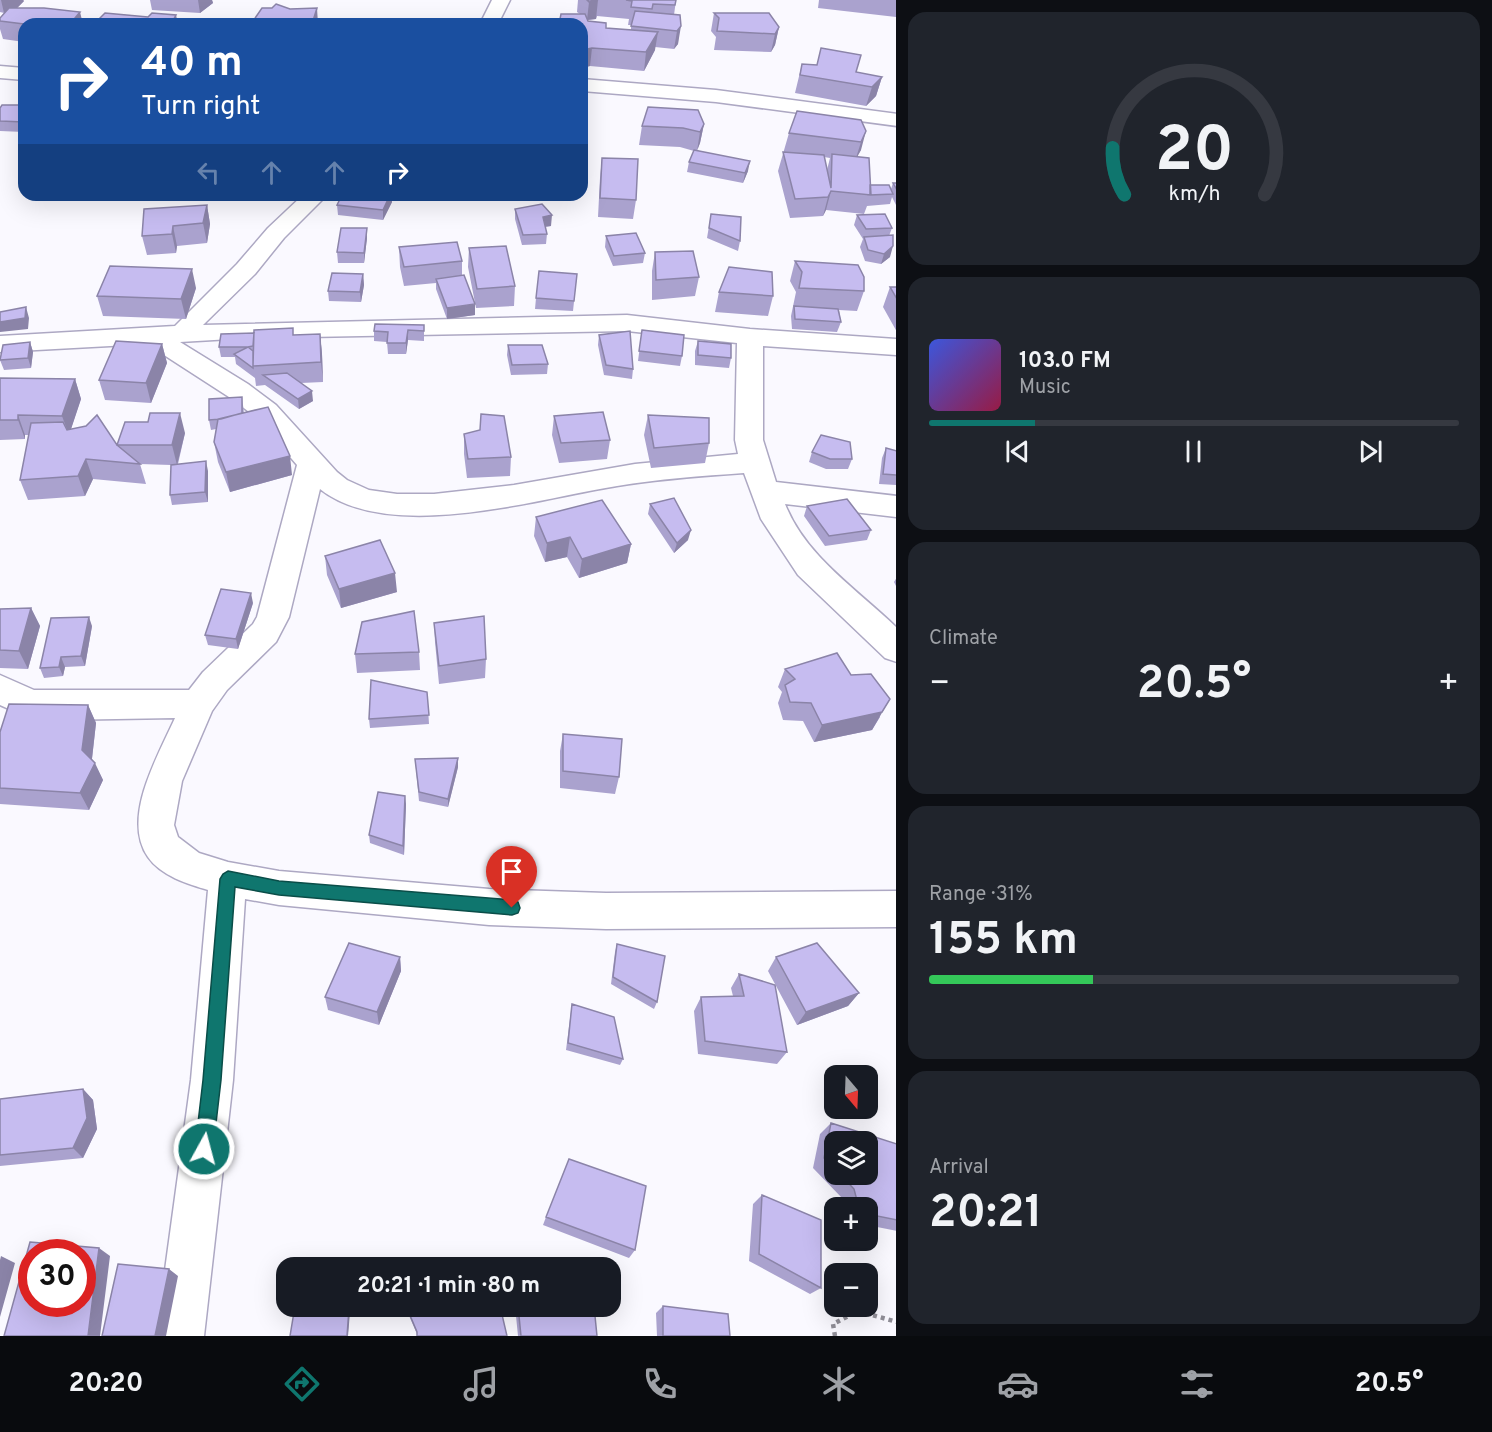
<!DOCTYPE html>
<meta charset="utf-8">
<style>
body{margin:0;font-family:Overpass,sans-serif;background:#20242c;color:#f1f3f6;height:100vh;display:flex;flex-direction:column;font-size:22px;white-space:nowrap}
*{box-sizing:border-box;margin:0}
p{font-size:20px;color:#9ea1a6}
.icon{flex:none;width:33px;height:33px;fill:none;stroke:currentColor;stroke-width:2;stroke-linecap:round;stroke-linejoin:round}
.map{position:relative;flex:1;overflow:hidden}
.sheet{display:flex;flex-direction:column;gap:12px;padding:12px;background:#0d0f14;width:596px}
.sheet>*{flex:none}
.hud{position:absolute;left:18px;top:18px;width:570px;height:183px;border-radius:18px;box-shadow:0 6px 24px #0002;background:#1a4fa0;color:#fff;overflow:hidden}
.needle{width:39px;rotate:161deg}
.tools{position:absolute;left:824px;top:1065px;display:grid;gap:12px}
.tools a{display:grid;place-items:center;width:54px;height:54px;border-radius:12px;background:#171b24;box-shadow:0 6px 24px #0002;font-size:30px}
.speed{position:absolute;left:18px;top:1239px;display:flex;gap:12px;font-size:30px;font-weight:700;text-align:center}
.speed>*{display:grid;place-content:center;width:78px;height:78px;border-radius:50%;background:#171b24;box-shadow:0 6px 24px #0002;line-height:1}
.speed .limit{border:9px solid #d22;background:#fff;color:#111}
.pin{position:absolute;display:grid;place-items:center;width:51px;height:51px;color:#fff;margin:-62px -26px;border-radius:50% 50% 50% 0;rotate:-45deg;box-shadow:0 0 6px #0007}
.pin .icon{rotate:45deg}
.me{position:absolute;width:66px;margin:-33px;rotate:7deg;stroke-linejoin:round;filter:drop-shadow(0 0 4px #0008)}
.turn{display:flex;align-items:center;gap:21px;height:126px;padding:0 24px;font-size:27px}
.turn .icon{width:78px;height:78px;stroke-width:2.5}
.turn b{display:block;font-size:42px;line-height:51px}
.lanes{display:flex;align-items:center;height:57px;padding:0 24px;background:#0003;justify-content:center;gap:30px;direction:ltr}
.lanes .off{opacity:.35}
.big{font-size:45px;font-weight:700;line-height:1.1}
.sheet .widget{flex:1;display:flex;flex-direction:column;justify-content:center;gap:9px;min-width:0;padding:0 21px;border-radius:18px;background:#20242c}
.sheet .dial{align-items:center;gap:0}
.dial svg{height:156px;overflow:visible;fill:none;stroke:#363941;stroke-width:7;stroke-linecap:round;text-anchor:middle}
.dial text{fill:#f1f3f6;stroke:none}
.song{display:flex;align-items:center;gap:18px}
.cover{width:72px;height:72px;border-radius:9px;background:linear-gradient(135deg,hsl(230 70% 55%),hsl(340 70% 35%))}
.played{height:6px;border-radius:3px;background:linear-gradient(90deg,#0f766e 20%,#363941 20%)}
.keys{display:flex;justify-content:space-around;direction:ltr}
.heat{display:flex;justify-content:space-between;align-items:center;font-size:33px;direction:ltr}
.charge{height:9px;border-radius:4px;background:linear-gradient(90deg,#34c759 31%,#363941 0)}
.trip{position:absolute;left:276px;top:1257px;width:345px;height:60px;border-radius:18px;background:#171b24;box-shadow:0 6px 24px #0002;font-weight:700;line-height:60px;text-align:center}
.tabs{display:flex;height:96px;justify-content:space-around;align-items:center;background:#090b0e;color:#9ea1a6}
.tabs .icon{width:42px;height:42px}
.tabs .active{color:#0f766e}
.tabs b{font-size:27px;color:#f1f3f6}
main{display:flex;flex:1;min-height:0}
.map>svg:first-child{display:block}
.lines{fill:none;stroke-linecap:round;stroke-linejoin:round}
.street-casing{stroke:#ada8c3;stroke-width:3}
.secondary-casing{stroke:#ada8c3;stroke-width:3}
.path{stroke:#908e97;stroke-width:4.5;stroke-dasharray:4 4;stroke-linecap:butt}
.street{fill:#fff;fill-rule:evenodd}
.secondary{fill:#fff;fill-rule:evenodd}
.wall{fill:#aaa2ce;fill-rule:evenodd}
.shaded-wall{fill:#8b84a8}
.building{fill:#c6bcf0;stroke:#8b84a8;stroke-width:1.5;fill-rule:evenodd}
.route{fill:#0f766e;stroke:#0a4d48;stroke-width:1.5}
</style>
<main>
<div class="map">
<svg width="897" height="1336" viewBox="0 0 897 1336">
<rect width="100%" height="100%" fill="#faf9ff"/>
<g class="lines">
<defs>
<path id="street" d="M582 79 716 90 897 114V126L716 102 582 91Z
M303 195H327L284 238 255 274 203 325 627 315 750 329 897 339V355L763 346V440L776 482 897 496V517L785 504C806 557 857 589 897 628V662L885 658 798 575 761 519 744 473C701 476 659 479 617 486 536 499 390 544 320 489L289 617 276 642 227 690 212 711 182 781 174 825 178 837 199 853 228 862 279 871 489 889 606 893 897 891V927L606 929 489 925 279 905 245 899 233 1080 204 1336H156L191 1080 208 890C188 884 161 876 148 857 121 818 158 756 175 718L58 720 29 718 0 705V675L34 690H189L203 672 253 624 257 617 297 465 256 417 229 397 147 344 0 352V336L175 326 237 264 268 228ZM627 331 737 343 735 440 738 454 635 464 514 485 434 494H397L369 490 347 480 337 472 276 405 248 384 180 342 248 338Z"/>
<path id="secondary" d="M492 0H510L498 24H480Z
M0 66 24 68V80L0 78Z"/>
</defs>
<!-- street casing -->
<use href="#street" class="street-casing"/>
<!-- secondary casing -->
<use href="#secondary" class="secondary-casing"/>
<!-- path -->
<path class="path" d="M835 1336 833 1324 858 1311 897 1322"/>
<!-- street -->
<use href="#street" class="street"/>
<!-- secondary -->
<use href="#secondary" class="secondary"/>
</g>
<!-- wall -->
<path class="wall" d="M0 0H23L24 1 17 8 24 24V42L3 39 0 29V18L4 13 0 12Z
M150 0H212L213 3 200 13 152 10Z
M578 0H676L674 15H680L678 44 674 49 655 47V50L644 71 590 66 582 68V24L580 14 577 12ZM597 16 629 19 628 25H631V30L606 28 588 21 587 20 596 19Z
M819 0H897V17L818 8Z
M714 13 779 27 775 45 771 52 714 50 716 37 711 31Z
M821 48 856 72 882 77 876 96 866 106 795 93 802 64 817 65Z
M24 105V132L0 131V108Z
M861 120V150L857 156 870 185 891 189 893 183H897V207L892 197 890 204 867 206 864 214 826 210 823 216 790 218 778 171 789 133ZM824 157 830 158 827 170Z
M704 124 700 143 697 150 748 171 743 183 687 172 689 162 694 151 680 147 639 145 642 126Z
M602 158 636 200 633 219 598 217 600 178Z
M342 195H392V202L383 220 338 215 337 205Z
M207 205 210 224 207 243 177 246 176 253 147 255 142 236Z
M515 209 551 226 545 227 547 234 546 244 522 245 515 219Z
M711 214 740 241 738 251 707 238Z
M857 215 892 228 889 236 890 257 881 264 865 261 860 247 863 239 854 225Z
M606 236 645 253 643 263 613 266 605 247Z
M367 238 364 263H338L337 252Z
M399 247 462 261V275L475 315 447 319 436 289V283L404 286 400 267Z
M469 248 515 286 514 306 476 308 468 267Z
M655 252 699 277 695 296 652 300V271Z
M795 261 864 291 857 311 839 310 841 322 837 332 792 329 791 316 796 292 790 281Z
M363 274 364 285 361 302 329 301 328 291Z
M577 274 573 311 535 309 536 298Z
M890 287H897V332L883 307Z
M196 288 186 319 103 316 97 296Z
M719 292 773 296 768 316 715 312Z
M424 325V341L408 340 406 354H388L387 342 374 341V331Z
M642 330 682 356 680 366 638 361Z
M320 334 322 354 323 382 301 383 313 401 299 409 265 385 256 386 255 378 236 364 235 357H221L219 347 294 335Z
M599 335 633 369 632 379 604 375 598 345Z
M698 341 731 358 729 368 695 365V351Z
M30 342 33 352 31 368 4 370 0 360Z
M162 344 167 363 151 403 105 400 99 380Z
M508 345 548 364 547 374 511 375 507 355Z
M0 378 75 379 81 399 71 429 117 445 185 433 178 464 208 471V502L172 505 170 495 171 465 140 464 146 484 93 479 85 496 28 500 20 480 29 435H25V439L0 440Z
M242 397 244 413 292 475 230 492 218 462 214 442 216 429 211 430 209 420Z
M648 415 709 443 705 463 651 468 644 435Z
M554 416 610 440 607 459 559 463 552 435Z
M464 434 511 457 510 476 467 478 464 454Z
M886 448 897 451V485L879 484 882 458Z
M812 452 852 459 848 469H826L809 462Z
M650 504 688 540 674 553 648 514Z
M807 506 871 530 867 540 825 546 804 516Z
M536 517 631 544 627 563 579 578 567 557 545 562 534 536Z
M325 556 397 592 341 608 327 575Z
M897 577V588L894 582Z
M253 603 238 649 208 645 205 635Z
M31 608 40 626 28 669 0 668V609Z
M434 623 486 659 485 678 439 684 435 642Z
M92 626 85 666 65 667 63 676 44 678 40 668Z
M419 652 420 670 357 673 355 654Z
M785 669 851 675 880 717 872 730 814 742 803 721 783 720 778 703 782 692 778 687Z
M427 692 429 724 370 728 369 719Z
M88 705 96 723 92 759 103 780 89 810 0 804V732Z
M563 734 619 777 615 794 560 788V751Z
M415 759 458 767 448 807 419 801Z
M406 804 404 855 370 843 369 835Z
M617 944 657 1002 654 1009 611 984 615 952Z
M400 957 401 971 379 1025 328 1010 325 997Z
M776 957 859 993 848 1006 797 1025 768 971Z
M739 974 787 1052 777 1064 698 1054 694 1011 701 997 733 996 731 988Z
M572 1004 623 1059 620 1065 566 1050 571 1011Z
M83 1089 93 1100 97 1129 83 1158 0 1166V1099Z
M831 1123 897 1144V1231L867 1225V1208H845L842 1198 813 1168 820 1134ZM834 1142 867 1174H834Z
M762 1195 821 1288 810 1294 749 1261 753 1204Z
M546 1217 635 1250 629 1258 543 1225Z
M406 1306 507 1336 417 1334 407 1311Z
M515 1306H594L597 1336H518Z
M663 1306 730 1336H657L656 1313Z"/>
<!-- shaded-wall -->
<path class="shaded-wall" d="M1 0H23L24 1 17 8 4 13Z
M198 0H212L213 3 200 13Z
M598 0 596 19 587 20 589 2Z
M317 8 318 24H312Z
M80 12 83 24H70Z
M176 15 178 24H171Z
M681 26 678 44 674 49 677 31Z
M779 27 775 45 771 52 775 34Z
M658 32 655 50 644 71 646 52Z
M592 48 590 66 582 68 583 50Z
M882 77 876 96 866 106 872 87Z
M704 124 700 143 697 151 700 132Z
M866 131 861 150 855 161 861 142Z
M750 161 748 171 743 183 745 173Z
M831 191 826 210 823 216 828 197Z
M390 195H391L392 202 383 220V210Z
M207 205 210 224 207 243 203 223Z
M552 215 551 226 542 227 543 217Z
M173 226 177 246 176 253 172 234Z
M367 228V238L364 263V253Z
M893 246 890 257 881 264 884 254Z
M192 269 196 288 186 319 181 299Z
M363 274 364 285 361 302 360 292Z
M475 304V315L447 319V308Z
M26 307 29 318 28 329 0 332V322Z
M408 330V340L406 354V343Z
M320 334 322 354 323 382 321 362Z
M30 342 33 352 31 368 28 358Z
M162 344 167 363 151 403 146 383Z
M75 379 81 399 69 435 62 416Z
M312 391 313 401 299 409 298 399Z
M180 413 185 433 177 465 172 445Z
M18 415 25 435V439L18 420Z
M290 456 292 475 230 492 226 472Z
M86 459 93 479 85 496 78 476Z
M206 461 208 471V502L205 492Z
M691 530 688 540 674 553 677 543Z
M570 537 567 557 545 562 547 543Z
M631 544 627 563 579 578 582 559Z
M395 573 397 592 341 608 339 589Z
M251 593 253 603 238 649 236 639Z
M31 608 40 626 28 669 19 651Z
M89 617 92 626 85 666 81 656Z
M61 657 65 667 63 676 59 667Z
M890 699 872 730 814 742 822 725Z
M88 705 96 723 91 767 82 750Z
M458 758V767L448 807V799Z
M95 763 103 780 89 810 80 793Z
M405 796 406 804 404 855 403 846Z
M400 957 401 971 379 1025 377 1012Z
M859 993 848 1006 797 1025 806 1012Z
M83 1089 93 1100 97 1129 83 1158 73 1148Z
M99 1248 110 1256 100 1336H88Z
M1 1256 15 1263 0 1317V1260Z
M169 1269 178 1276 166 1336H155Z
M349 1309 350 1312 348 1336H347Z"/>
<!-- building -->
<path class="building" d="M587 0H598L589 2Z
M626 0H676L675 5 653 4 652 9 631 7 632 1Z
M276 4 290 9 317 8 312 24H251L262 8H272Z
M9 8H44L80 12 70 24H24L0 21V18Z
M635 11 680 15 681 26 677 31 631 26Z
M105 13 148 17 152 13 176 15 171 24H94Z
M714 13H769L779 27 775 34 717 31 719 18Z
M561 14H585L588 21 606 23V28L658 32 646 52 592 48 582 50V24H559Z
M821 48 861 55 856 72 882 77 872 87 800 75 802 64 817 65Z
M2 105H24V122L0 121V108Z
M648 107 698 110 704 124 700 132 683 128 642 126Z
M797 111 861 120 866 131 861 142 789 133Z
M694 150 750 161 745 173 689 162Z
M783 152 824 155 831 188 832 154 869 158 871 195 831 191 828 197 795 199Z
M602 158 638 159 636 200 600 198Z
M893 183H897V190Z
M870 185H889L893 194 870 195Z
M342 195H390L383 210 337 205Z
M542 204 552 215 543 217 547 234 523 235 515 209Z
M207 205 203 223 173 226 172 234 142 236 144 209Z
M711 214 741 217 740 241 709 228Z
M885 214 892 228 866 229 857 215Z
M341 228H367L364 253 337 252Z
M636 233 645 253 614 256 606 236Z
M893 235V246L884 254 868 250 864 237Z
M457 242 462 261 404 267 399 247Z
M506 246 515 286 477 289 469 248Z
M693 251 699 277 656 280 655 252Z
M795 261 858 265 864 277V291L799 288 802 272Z
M110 266 192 269 181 299 97 296Z
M729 267 772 272 773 296 719 292Z
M539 271 577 274 574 301 536 298Z
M332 273 363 274 360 292 328 291Z
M464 275 475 304 447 308 436 279Z
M890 287H897V299Z
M794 306 838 309 841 322 795 319Z
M26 307 25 318 0 322V312Z
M375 324 424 325V331L408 330 406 343H387L388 332 374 331Z
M293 328V335L320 334 321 362 253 366 254 330Z
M642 330 684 335 682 356 639 351Z
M630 331 633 369 606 365 599 335Z
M254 333 253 346 248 347 253 351V368L234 354 248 347H219L221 334Z
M116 341 162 344 146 383 99 380Z
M698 341 731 344V358L698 355Z
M30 342 28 358 0 360 3 345Z
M508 345H542L548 364 512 365Z
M287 373 312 391 298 399 263 375Z
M0 378 75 379 62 416 18 415V420H0Z
M242 397V413L221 419 209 420V399Z
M268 407 290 456 226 472 214 442 218 419Z
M603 412 610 440 561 443 554 416Z
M150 413H180L172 445H117L125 422H148Z
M481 414 504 416 511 457 468 459 464 434 480 430Z
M97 415 117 445 140 464 86 459 78 476 20 480 31 423 63 422 67 430 86 426Z
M648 415 709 418V443L654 448Z
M821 435 850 442 852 459H830L812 452Z
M886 448 897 451V475L883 474Z
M206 461 205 492 170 495 171 465Z
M674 498 691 530 677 543 650 504Z
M847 499 871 530 829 536 807 506Z
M602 500 631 544 582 559 570 537 547 543 536 517Z
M380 540 395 573 339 589 325 556Z
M221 589 251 593 236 639 205 635Z
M31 608 19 651 0 650V609Z
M414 611 419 652 355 654 362 622Z
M484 616 486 659 439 666 434 623Z
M89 617 81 656 61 657 59 667 40 668 51 618Z
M837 653 851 675 871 674 890 699 882 712 822 725 811 703 790 702 785 685 795 679 785 669Z
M371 680 427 692 429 715 369 719Z
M9 704 88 705 82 750 95 763 80 793 0 788V732Z
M563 734 622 739 619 777 563 771Z
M458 758 448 799 419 792 415 759Z
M378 792 405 796 403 846 369 835Z
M349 943 400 957 377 1012 325 997Z
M817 943 859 993 806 1012 776 957Z
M617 944 665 956 657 1002 613 977Z
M739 974 775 985 787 1052 705 1041 701 997 744 996Z
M572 1004 614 1017 623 1059 568 1043Z
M83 1089 87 1118 73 1148 0 1155V1099Z
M831 1123 897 1144V1220L867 1214V1208H859L854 1189 840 1174H867V1142H834V1168L824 1158Z
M569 1159 646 1186 635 1250 546 1217Z
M762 1195 821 1220V1288L759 1254Z
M30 1242 99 1248 88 1336H4ZM32 1252H82V1304H32Z
M118 1264 169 1269 155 1336H102Z
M295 1306H335L349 1309 347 1336H290Z
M406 1306H500L507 1336H417V1332Z
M518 1306H594L597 1336H521Z
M663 1306 728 1314 730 1336H663Z"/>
<!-- route -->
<path class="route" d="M228 871 279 881 512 900 518 902 520 908 518 913 512 915 279 895 235 887 221 1080 213 1149 210 1155 204 1158 197 1155 195 1149 203 1080 220 879 223 874Z"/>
</svg>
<div class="tools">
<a><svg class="needle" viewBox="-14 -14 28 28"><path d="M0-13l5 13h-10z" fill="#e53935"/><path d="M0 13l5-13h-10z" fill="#9ea1a6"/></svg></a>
<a><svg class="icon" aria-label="layers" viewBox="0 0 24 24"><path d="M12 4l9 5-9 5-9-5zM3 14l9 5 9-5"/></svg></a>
<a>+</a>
<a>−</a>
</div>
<div class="speed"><div class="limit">30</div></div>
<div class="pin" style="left:512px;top:908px;background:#d93025"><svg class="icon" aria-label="arrive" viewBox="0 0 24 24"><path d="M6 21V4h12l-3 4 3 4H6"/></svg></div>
<svg class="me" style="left:204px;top:1149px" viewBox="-20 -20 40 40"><circle r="17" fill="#0f766e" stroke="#fff" stroke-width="3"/><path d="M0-11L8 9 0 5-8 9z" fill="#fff"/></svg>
<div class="trip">20:21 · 1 min · 80 m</div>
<div class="hud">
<div class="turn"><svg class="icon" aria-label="right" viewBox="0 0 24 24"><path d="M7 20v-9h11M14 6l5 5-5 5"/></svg><div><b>40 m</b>Turn right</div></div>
<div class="lanes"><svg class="icon off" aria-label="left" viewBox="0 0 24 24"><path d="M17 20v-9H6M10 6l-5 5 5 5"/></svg><svg class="icon off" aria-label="ahead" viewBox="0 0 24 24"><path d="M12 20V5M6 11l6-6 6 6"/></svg><svg class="icon off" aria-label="ahead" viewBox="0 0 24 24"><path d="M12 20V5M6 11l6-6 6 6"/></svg><svg class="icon" aria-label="right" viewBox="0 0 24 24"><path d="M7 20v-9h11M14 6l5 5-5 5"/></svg></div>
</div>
</div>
<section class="sheet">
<div class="widget dial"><svg viewBox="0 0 100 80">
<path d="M14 69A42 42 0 1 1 86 69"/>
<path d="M14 69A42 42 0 0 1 8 45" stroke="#0f766e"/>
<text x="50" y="56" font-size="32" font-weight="700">20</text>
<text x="50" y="72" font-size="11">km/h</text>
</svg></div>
<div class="widget">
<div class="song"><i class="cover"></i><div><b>103.0 FM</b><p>Music</p></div></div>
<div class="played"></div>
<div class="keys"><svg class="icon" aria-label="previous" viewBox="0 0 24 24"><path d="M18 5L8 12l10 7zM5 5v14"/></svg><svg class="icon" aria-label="pause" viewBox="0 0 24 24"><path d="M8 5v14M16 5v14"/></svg><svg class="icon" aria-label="next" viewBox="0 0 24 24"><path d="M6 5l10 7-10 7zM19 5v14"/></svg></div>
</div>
<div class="widget"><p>Climate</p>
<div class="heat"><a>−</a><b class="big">20.5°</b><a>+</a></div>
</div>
<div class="widget"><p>Range · 31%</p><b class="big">155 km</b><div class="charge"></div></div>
<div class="widget"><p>Arrival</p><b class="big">20:21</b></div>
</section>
</main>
<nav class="tabs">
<b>20:20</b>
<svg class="icon active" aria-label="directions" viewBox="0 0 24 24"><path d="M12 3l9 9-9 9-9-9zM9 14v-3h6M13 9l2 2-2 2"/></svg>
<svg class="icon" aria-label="music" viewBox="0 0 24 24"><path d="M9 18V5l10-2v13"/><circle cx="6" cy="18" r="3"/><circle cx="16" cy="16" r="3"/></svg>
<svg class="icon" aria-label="phone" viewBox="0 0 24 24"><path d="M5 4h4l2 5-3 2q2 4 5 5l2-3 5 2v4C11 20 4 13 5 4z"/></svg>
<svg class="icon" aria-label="climate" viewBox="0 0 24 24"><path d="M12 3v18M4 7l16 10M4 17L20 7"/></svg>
<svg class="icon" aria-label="car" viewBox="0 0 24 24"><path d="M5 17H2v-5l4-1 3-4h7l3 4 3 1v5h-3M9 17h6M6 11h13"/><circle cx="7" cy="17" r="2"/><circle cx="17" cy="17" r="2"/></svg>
<svg class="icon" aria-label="filters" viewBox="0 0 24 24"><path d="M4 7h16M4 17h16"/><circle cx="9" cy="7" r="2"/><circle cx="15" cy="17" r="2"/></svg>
<b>20.5°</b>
</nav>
